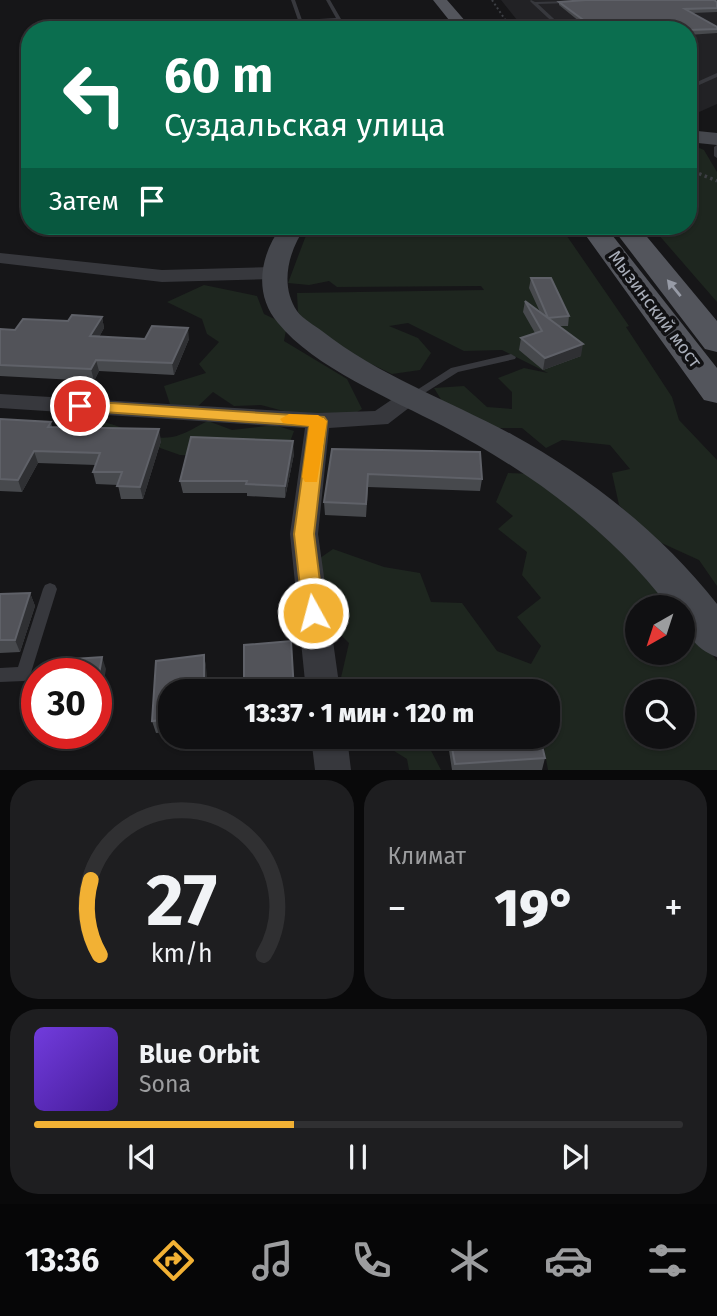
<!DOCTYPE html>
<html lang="ru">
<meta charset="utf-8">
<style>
body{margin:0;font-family:"Fira Sans",sans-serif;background:#1e1e20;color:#f1f3f6;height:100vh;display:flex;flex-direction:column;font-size:26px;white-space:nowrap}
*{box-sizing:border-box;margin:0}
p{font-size:23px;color:#9c9d9f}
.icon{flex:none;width:38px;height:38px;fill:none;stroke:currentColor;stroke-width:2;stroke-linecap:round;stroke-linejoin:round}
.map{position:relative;height:770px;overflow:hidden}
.details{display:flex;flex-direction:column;gap:10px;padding:10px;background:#09090a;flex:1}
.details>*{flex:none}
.top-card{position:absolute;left:21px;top:21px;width:676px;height:214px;border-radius:28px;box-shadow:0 2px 5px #0004,0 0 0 2px #303032;background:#0b6e4f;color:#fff;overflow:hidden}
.needle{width:46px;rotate:219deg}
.tools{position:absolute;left:625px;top:595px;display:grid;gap:14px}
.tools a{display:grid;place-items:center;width:70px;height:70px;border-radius:50%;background:#101012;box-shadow:0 2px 5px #0004,0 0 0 2px #303032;font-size:35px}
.speed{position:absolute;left:21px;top:658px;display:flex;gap:14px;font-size:35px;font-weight:700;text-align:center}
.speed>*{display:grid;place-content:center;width:91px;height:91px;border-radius:50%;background:#101012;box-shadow:0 2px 5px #0004,0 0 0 2px #303032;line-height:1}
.speed .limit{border:10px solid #d22;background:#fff;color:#111}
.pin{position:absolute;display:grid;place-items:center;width:60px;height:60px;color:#fff;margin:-30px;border:4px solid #fff;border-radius:50%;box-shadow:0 2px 7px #0007}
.me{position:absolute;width:77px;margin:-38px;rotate:353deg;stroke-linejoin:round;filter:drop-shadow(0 0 5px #0008)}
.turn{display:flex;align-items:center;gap:24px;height:147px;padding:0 28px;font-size:32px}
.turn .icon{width:91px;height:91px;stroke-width:2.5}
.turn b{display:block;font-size:49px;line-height:60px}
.then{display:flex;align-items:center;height:66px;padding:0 28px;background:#0003;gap:14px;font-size:26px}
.big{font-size:52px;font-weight:800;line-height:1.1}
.details .tile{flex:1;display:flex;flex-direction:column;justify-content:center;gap:10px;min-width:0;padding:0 24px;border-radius:28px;background:#1e1e20}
.details .dial{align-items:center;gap:0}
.dial svg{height:182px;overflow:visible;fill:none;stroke:#303032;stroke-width:7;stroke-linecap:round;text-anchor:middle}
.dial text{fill:#f1f3f6;stroke:none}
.song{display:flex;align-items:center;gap:21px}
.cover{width:84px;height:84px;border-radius:10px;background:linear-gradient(135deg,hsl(260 70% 55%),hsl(260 70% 35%))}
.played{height:7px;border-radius:4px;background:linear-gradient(90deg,#f2b134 40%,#303032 40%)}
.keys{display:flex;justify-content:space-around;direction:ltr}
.heat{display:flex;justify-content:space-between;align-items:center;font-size:38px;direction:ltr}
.details .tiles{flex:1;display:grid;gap:10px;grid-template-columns:1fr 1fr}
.tile:last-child{grid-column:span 2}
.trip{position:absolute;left:158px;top:679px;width:402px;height:70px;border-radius:28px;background:#101012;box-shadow:0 2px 5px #0004,0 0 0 2px #303032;font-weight:800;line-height:70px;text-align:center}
.dock{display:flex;height:112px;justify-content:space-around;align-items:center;background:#060607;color:#9c9d9f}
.dock .icon{width:49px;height:49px}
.dock .on{color:#f2b134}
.dock b{font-size:32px;color:#f1f3f6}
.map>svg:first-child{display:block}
.built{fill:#222225}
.green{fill:#1e261f;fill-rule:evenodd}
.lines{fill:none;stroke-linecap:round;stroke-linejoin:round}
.path-far1{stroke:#3d3f44;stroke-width:2;stroke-dasharray:2 2.5;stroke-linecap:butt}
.path{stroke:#3d3f44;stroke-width:3.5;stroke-dasharray:2.5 3.5;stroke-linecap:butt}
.lane{fill:#37383d;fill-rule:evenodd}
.street{fill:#37383d;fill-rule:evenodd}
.secondary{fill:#45474d;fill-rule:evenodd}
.primary{fill:#53555c;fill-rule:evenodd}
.wall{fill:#47494d}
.shaded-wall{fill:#2f3033}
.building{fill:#525359;stroke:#5f6168;stroke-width:2}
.oneway{fill:#979ba6}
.route{fill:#f2b134;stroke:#9d7322;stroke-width:2}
.slow{fill:#f59e0b}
.labels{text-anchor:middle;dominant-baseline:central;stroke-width:7;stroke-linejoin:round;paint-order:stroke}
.street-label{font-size:18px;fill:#a8adb8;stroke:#111113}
</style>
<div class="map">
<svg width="717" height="770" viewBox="0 0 717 770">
<rect width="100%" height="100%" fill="#161618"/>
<!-- built -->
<path class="built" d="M501 0H717V104L688 117V30H525Z"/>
<!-- green -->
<path class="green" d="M688 143 704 150 717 172V302L651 226H688Z
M313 226H560L629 326 626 327 672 397 679 420 717 460V586L699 560 655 540 619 505 612 473 630 469 610 445 562 440 546 448 522 428H494L442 401 434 388 464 386 487 407 512 409V392L498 378 524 368 548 373 502 350 464 351 408 323 389 326 418 338 431 353 420 370 392 374 348 353 313 331 298 312 297 293 484 290 481 286 337 287 329 281 309 285 288 283 305 238Z
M204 285 257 296 264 314 287 325 284 341 347 379 362 409 336 425 261 405 234 406 213 392 194 410 171 407 164 386 206 373 199 364 219 342 207 334 202 319 167 302Z
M87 420C116 420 142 442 172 437 184 435 197 426 208 421L232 430 274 425 294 431 287 450 239 457 180 455 149 444 76 434Z
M508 473 534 474 648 575 674 607H637V653H682L683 618 717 661V770H548L542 737H548V691H344L340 682 349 643 314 608 313 563 333 549 384 567 420 573 431 602 462 603 497 651 531 664 541 646 517 617 541 598 522 575 527 552 498 529 513 516 496 502ZM637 691H682V737H637Z
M372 737H424L441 770H409L407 759Z"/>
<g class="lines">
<!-- path-far1 -->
<path class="path-far1" d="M492 0 512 30"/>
<!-- path -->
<path class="path" d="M688 169 717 181"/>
<!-- lane -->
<path class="lane" d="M291 0H295L302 20 336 18 326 0H330L341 19 301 22 281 30H274L298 20Z
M531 0 535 2 571 1 570 3 538 4 566 30H561L533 4 530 1Z
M717 73V77L688 90V86Z
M717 145V158L714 156V147Z
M511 354 516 357 515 359 458 372 415 399H407L406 397 451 368Z
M50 583 55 585 57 589 29 679 24 681 0 682V668L18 667 43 589 45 585Z"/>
<!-- street -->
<path class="street" d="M0 253 162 270 273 267 282 273 273 279 162 282 0 263Z
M411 390 419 392 423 397 388 424 329 428 318 534 340 691H306L290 534 305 428 0 408V394L318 413 375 411 403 392Z
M311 737H347L351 770H315Z"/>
<!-- secondary -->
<path class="secondary" d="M688 130 717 133V145L688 142Z
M282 226H306C289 250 279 284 297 311 303 319 314 325 322 331 379 376 450 401 513 435 591 478 662 534 717 604V657C695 649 682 631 682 607H669C609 529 530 472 443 426 393 400 313 367 278 323 253 294 260 254 282 226Z"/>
<!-- primary -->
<path class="primary" d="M433 0H447L473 30H457Z
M579 226H605L717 368V403L704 400Z
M611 226H638L717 321V352L705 349Z"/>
</g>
<!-- wall -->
<path class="wall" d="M559 2H717V12L692 13 717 27V33L688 35V30H590L559 5Z
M531 278 569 316 568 326H559L581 356 543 370 519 350 521 338 535 333 523 312 525 301 540 312 529 288Z
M102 317 104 328 99 337 189 339 174 375 99 371 94 381 0 376V329L15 330Z
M0 419 51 422 52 427 161 441 143 499H121L118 485 96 484 93 472 96 465 38 463 22 492 0 491Z
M332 449 482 479 480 491 368 487 366 517 325 515 324 502Z
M294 454 285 498 247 496V493H183L180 481Z
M30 593 35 606 20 652 0 653V594Z
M204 655 206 667 207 691H170V732L156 733 152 721 156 661Z
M46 733H96L95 738 50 742Z
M447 737H540L545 758 542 770H452Z"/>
<!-- shaded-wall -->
<path class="shaded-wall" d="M102 317 104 328 93 348 90 336Z
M188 328 189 339 174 375 172 363Z
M583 344 581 356 543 370 545 358Z
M96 360 99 371 94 381 91 369Z
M159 429 161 441 143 499 140 487Z
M293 441 294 454 285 498V486Z
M34 451 38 463 22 492 18 480Z
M30 593 35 606 20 652 15 640Z
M204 655 206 667 207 691H204Z
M102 657 106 669 96 730V691Z"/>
<!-- building -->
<path class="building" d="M586 0H714L717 2V8L685 9 717 27V29L688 30H597L559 2Z
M531 278H551L569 316 548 318Z
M525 301 583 344 545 358 521 338 542 331Z
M72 315 102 317 90 336 145 339 152 326 188 328 172 363 96 360 91 369 0 365V329L15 330 23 319 68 321Z
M0 419 51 422 48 427 159 429 140 487 117 486 122 472H93L100 453 34 451 18 480 0 479Z
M191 437 293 441 285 486 246 484 247 481H180Z
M332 449 480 452 482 479 368 474 366 504 324 502Z
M30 593 15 640H0V594Z
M291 641 294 691H244V645Z
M204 655V691H170V719L152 721 156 661Z
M102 657 96 691V674H71L74 659Z
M37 697V711H33Z
M450 737H540L545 758 455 764Z"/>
<!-- one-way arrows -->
<defs><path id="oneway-solid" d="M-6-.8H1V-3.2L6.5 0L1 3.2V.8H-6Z" transform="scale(1.75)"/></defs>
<use class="oneway" href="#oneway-solid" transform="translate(674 288) rotate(-129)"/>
<!-- route -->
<path class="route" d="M80 401 324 417 327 421 314 534 324 613 321 619 313 622 306 619 303 613 294 534 309 426 74 410 71 406 74 402Z"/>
<!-- slow -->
<path class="slow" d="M289 414 318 415 327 421 317 482H305L302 477 309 426 283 423 280 419Z"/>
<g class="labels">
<!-- street labels -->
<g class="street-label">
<text transform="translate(655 309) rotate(53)">Мызинский мост</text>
</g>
</g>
</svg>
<div class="tools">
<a><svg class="needle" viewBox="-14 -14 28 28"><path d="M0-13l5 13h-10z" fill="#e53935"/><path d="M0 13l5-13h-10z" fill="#9c9d9f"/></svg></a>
<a><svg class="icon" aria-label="search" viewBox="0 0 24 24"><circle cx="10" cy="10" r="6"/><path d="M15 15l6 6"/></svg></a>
</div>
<div class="speed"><div class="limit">30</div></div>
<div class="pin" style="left:80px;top:406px;background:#d93025"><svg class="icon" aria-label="arrive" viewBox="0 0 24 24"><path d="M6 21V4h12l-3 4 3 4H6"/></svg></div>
<svg class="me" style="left:313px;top:613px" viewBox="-20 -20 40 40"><circle r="17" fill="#f2b134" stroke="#fff" stroke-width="3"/><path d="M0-11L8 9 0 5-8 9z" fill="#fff"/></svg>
<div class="trip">13:37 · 1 мин · 120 m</div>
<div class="top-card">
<div class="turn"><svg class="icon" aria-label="left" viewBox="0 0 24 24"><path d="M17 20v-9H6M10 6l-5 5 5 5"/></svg><div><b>60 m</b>Суздальская улица</div></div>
<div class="then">Затем<svg class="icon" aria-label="arrive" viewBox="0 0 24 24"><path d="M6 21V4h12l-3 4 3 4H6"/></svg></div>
</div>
</div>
<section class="details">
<div class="tiles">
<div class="tile dial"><svg viewBox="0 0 100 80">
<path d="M14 69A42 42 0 1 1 86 69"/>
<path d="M14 69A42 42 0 0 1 10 36" stroke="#f2b134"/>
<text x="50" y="56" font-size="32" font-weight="700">27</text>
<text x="50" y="72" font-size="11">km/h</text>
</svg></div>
<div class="tile"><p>Климат</p>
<div class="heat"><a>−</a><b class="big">19°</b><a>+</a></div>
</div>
<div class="tile">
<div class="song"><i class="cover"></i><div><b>Blue Orbit</b><p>Sona</p></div></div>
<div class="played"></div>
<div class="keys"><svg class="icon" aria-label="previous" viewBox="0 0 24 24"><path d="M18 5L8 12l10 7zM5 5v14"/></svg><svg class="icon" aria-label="pause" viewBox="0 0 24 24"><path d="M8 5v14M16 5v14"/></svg><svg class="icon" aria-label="next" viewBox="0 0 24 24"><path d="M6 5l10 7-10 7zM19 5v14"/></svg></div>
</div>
</div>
</section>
<nav class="dock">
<b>13:36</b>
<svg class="icon on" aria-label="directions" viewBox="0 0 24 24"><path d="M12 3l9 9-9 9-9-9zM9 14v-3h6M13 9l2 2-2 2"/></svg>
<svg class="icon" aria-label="music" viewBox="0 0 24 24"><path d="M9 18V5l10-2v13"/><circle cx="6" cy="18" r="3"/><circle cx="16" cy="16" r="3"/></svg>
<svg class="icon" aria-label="phone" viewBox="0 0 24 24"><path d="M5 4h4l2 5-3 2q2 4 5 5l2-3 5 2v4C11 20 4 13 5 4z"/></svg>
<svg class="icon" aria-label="climate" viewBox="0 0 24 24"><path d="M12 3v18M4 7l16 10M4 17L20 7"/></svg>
<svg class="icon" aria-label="car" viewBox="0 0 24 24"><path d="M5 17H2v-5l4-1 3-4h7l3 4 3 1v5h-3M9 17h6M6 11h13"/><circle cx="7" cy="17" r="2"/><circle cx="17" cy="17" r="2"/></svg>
<svg class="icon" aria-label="filters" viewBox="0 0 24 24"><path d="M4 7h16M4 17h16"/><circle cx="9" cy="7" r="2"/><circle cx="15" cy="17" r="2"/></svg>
</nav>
